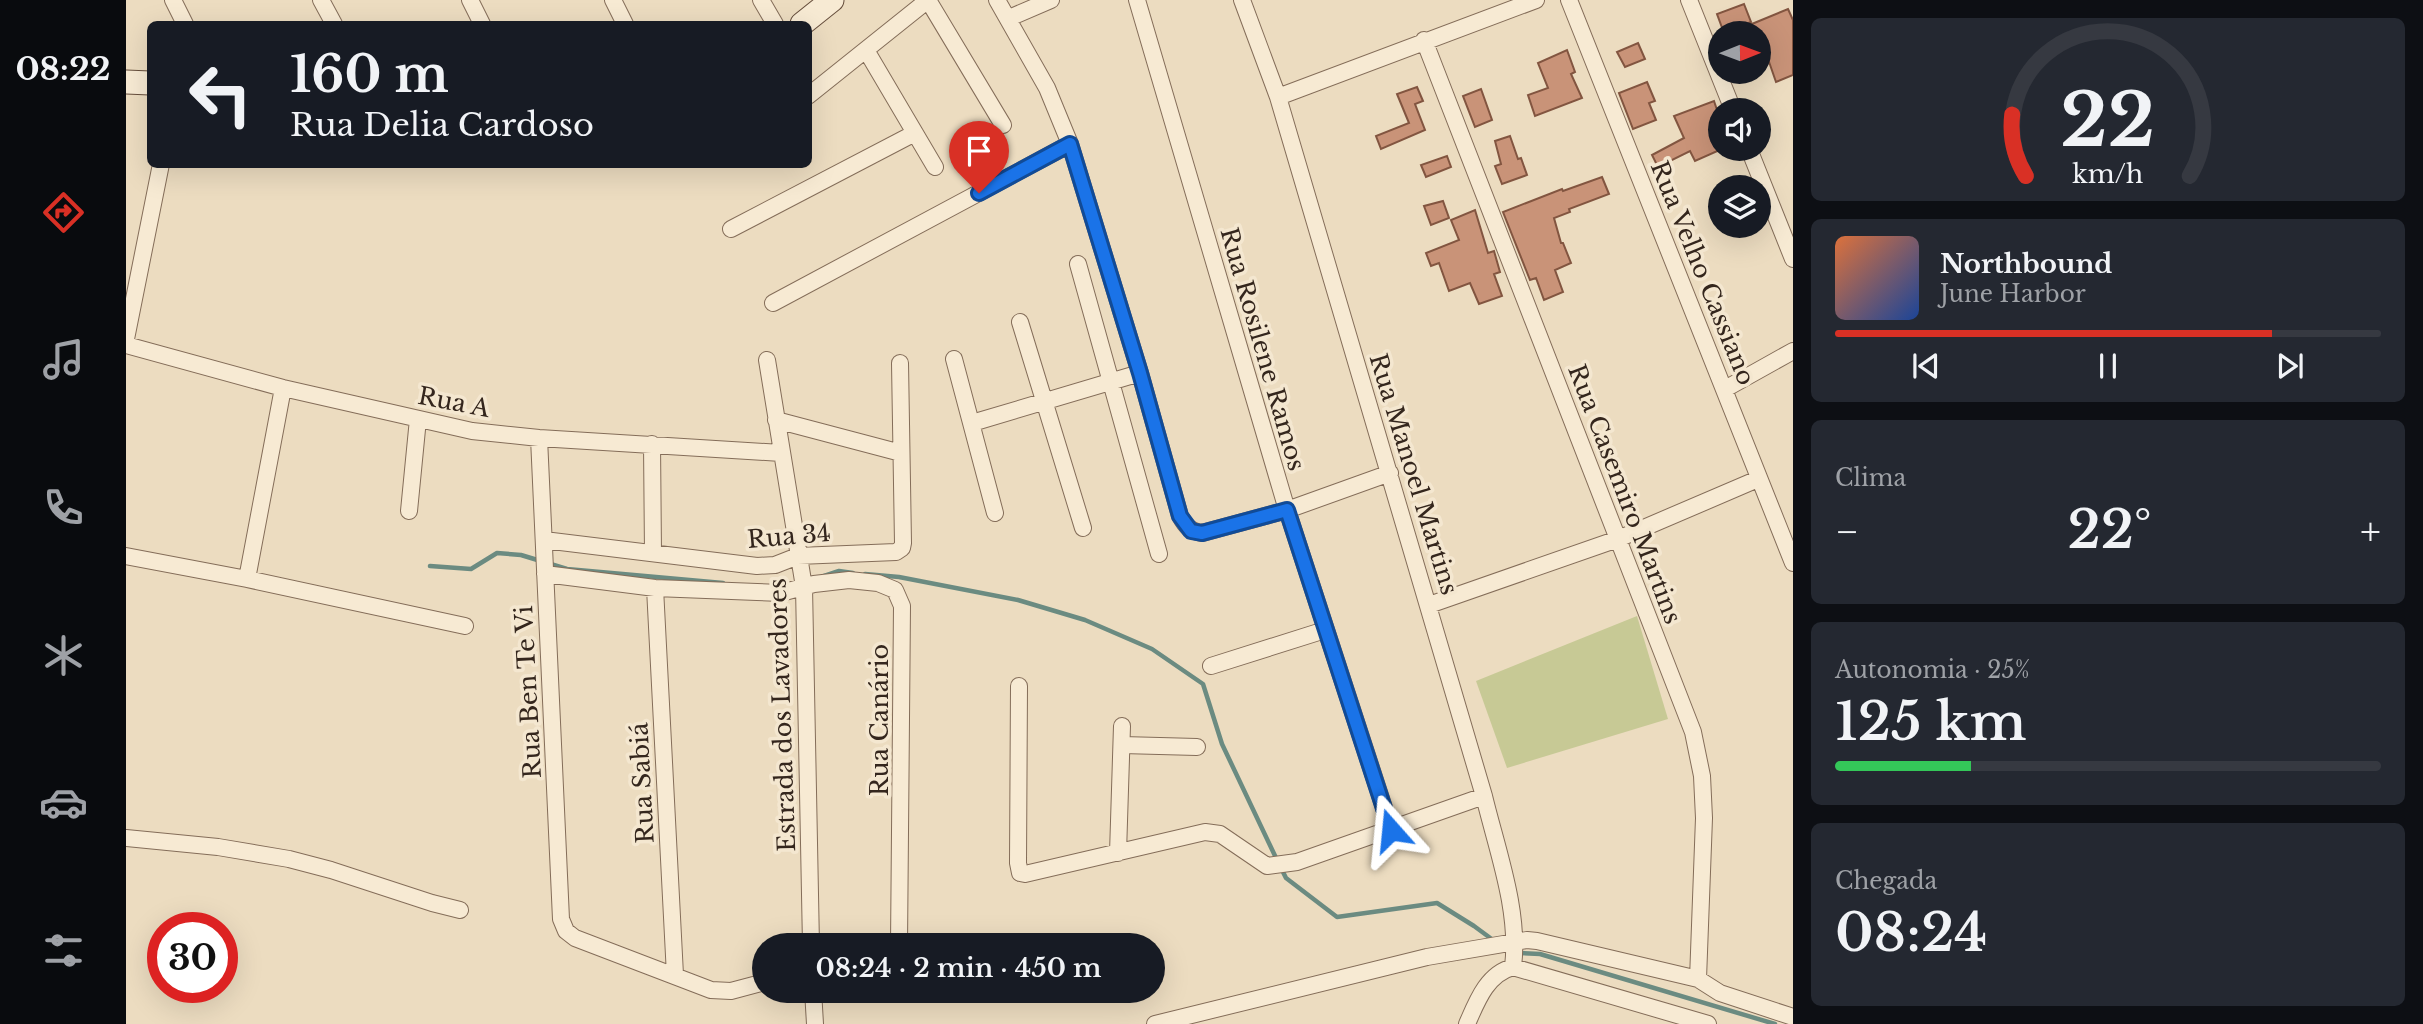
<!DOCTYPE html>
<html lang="pt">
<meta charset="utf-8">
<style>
body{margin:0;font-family:"Libre Baskerville",serif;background:#242831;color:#f1f3f6;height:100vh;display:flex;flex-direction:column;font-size:26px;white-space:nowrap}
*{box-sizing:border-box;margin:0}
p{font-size:23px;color:#9ea1a6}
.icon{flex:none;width:38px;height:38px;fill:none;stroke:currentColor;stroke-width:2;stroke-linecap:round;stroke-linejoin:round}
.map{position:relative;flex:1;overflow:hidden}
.drawer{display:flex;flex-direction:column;gap:18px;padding:18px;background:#0d0f14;width:630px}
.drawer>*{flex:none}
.guide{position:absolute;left:21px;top:21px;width:665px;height:147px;border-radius:10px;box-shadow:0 7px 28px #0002;background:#171b24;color:#f1f3f6;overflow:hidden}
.needle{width:46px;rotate:89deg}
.tools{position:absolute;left:1582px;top:21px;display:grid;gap:14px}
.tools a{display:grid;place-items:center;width:63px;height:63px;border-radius:50%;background:#171b24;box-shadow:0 7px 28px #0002;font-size:35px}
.speed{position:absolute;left:21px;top:912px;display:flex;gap:14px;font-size:35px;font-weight:700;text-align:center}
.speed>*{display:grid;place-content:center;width:91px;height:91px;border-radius:50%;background:#171b24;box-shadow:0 7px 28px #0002;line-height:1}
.speed .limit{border:10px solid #d22;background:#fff;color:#111}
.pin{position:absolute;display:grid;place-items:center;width:60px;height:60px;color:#fff;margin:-72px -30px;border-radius:50% 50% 50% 0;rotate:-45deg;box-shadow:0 0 7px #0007}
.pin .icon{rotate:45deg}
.me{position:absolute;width:77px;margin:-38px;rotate:342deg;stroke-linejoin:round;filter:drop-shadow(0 0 5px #0008)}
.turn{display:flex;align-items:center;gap:24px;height:147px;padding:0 28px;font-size:32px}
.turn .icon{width:91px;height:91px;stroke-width:2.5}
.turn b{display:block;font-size:49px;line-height:60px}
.big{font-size:52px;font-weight:600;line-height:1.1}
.drawer .card{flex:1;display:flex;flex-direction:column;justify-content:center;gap:10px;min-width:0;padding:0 24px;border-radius:10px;background:#242831}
.drawer .dial{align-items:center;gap:0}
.dial svg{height:182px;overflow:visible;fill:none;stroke:#363941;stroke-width:7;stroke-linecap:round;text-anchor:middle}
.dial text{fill:#f1f3f6;stroke:none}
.song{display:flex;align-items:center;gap:21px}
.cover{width:84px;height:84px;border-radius:10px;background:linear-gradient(135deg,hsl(20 70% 55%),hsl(220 70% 35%))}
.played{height:7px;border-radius:4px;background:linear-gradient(90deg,#d93025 80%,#363941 80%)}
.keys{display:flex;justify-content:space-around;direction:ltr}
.heat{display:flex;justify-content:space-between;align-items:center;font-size:38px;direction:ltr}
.charge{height:10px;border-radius:5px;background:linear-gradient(90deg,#34c759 25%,#363941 0)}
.trip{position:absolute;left:626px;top:933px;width:413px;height:70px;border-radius:35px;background:#171b24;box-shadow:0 7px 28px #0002;font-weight:600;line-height:70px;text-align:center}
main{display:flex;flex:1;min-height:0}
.tab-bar{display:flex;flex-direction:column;width:126px;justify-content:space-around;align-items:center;background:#090b0e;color:#9ea1a6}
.tab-bar .icon{width:49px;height:49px}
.tab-bar .selected{color:#d93025}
.tab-bar b{font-size:32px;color:#f1f3f6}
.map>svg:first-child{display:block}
.green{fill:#c7c995}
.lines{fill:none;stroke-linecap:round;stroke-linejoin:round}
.stream{stroke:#6b8b81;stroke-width:4.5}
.building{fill:#c99378;stroke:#825540;stroke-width:2}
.minor-casing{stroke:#846d59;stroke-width:18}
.secondary-casing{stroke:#664e3c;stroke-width:25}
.minor{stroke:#f7ead3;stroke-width:16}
.secondary{stroke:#f7ead3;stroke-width:23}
.route-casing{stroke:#114b97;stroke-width:18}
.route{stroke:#1a73e8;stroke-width:12}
.labels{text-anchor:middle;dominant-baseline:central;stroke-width:7;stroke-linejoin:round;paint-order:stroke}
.street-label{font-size:24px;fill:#34261d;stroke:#f4e7d0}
</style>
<main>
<nav class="tab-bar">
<b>08:22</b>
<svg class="icon selected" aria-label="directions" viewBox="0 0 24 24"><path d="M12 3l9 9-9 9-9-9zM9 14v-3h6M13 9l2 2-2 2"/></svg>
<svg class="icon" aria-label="music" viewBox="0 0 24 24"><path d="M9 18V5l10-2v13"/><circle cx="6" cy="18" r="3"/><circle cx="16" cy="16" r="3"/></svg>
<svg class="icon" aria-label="phone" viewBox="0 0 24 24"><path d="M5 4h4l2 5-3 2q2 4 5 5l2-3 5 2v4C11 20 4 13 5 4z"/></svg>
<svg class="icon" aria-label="climate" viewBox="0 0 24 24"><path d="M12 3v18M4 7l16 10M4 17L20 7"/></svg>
<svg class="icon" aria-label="car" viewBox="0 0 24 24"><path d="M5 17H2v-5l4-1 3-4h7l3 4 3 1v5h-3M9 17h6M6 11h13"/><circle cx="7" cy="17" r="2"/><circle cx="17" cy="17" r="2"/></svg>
<svg class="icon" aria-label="filters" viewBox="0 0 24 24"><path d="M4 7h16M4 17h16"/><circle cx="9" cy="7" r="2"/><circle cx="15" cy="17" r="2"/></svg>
</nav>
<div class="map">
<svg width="1667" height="1024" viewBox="0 0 1667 1024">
<rect width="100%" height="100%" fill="#ecdcc0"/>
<!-- green -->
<path class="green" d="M1511 616 1542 719 1381 768 1350 681Z"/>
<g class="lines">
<!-- stream -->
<path class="stream" d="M304 566 345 569 371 553 395 555 441 569 597 583
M739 574 773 577 892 600 959 620 1026 649 1077 684 1096 744 1151 860
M698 576 713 571 727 573
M1155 868 1160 878 1211 917 1311 903 1348 926 1367 940
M1392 953 1414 954 1649 1024"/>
</g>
<!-- building -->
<path class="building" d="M1618 4 1625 22 1598 33 1591 14Z
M1662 9 1667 20V75L1650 82 1633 33H1604Z
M1512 43 1519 59 1499 67 1491 52Z
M1441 50 1449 72 1445 74 1456 98 1409 116 1402 95 1422 88 1412 63Z
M1521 82 1529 101 1523 103 1530 120 1507 129 1493 93Z
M1291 87 1297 101 1289 104 1299 130 1255 149 1250 136 1283 123 1271 94Z
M1355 89 1366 120 1349 127 1337 96Z
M1588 101 1594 119V123L1588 127 1596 149 1569 161 1564 151 1532 167 1526 155 1558 138 1548 116Z
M1384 136 1392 159 1395 158 1401 175 1376 184 1369 166 1375 164 1369 141Z
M1321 156 1325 167 1300 177 1295 165Z
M1476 177 1483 194 1443 209 1444 212 1428 218 1435 243H1437L1445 263 1429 270 1437 292 1418 300 1410 278 1404 280 1377 212 1436 189 1437 191Z
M1317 201 1323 218 1305 225 1298 206Z
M1349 210 1362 253 1368 251 1374 272 1368 274 1376 296 1353 304 1344 283 1323 291 1313 263 1305 266 1300 253 1333 240 1325 220Z"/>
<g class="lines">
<defs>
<path id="minor" d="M47 0 59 24
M195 0 208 24
M344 0 356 24
M487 0 499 24
M635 0 649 24
M802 0 877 125
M871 0 921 88 944 144 1014 373 1054 516C1060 527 1064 531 1076 533L1161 510 1264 473
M1011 0 1161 510 1265 829
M1116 0 1152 97 1358 796C1371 850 1394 911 1387 967
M1443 0 1667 563
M1563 0 1607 110
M883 18 925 0
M1298 40 1567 732 1576 776 1578 818 1572 979
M740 50 809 167
M682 96 802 0
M1152 97 1410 0
M1623 149 1667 259
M605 229 789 133
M952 264 1033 554
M647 303 944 144
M894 322 957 528
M0 339 35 164
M0 345 157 388 346 431 413 438 655 453
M828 359 869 513
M641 360 678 587 685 945
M1599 389 1667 351
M650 420 775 453
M846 423 1014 373
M413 438 435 919 440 931 449 938 585 990 605 991 639 982
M526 444 527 553
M283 511 292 419
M418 540 631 566 649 565 672 556 770 552 776 548 777 543 774 363
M0 556 121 579 339 626
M419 574 529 588 631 592 655 593 688 584 723 580 752 583 769 590 776 606 773 945
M121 579 157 388
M529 588 549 975
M1303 605 1492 539 1632 479
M1085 666 1199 630
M893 686 892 863 894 873 899 874 1079 832 1094 834 1141 866 1171 862 1358 796
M996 745 1071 747
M0 838 92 847 163 859 205 870 306 903 334 910
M992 853 996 726
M804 945 819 942
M687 990 689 1024
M1029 1024 1301 957 1401 940 1411 941 1572 979 1594 993 1667 1017
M1341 1024C1351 1001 1361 974 1387 967L1582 1024"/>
<path id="secondary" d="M676 24 706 0
M0 82 24 83"/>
</defs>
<!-- minor casing -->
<use href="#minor" class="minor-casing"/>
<!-- secondary casing -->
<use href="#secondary" class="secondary-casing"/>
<!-- minor -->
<use href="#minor" class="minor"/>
<!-- secondary -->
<use href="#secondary" class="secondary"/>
</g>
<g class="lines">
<defs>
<path id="route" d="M853 193 944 144 1014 373 1054 516 1065 531 1076 533 1161 510 1265 830"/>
</defs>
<!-- route casing -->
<use href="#route" class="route-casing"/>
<!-- route -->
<use href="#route" class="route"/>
</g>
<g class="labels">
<!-- street labels -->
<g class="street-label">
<text transform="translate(1577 273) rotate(68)">Rua Velho Cassiano</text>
<text transform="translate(1137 349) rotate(74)">Rua Rosilene Ramos</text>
<text transform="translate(328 402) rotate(11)">Rua A</text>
<text transform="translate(1288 474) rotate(73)">Rua Manoel Martins</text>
<text transform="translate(1499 494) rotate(69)">Rua Casemiro Martins</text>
<text transform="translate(663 536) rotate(-5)">Rua 34</text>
<text transform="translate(402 692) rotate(-93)">Rua Ben Te Vi</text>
<text transform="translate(656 715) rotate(-92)">Estrada dos Lavadores</text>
<text transform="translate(753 720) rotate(-90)">Rua Canário</text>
<text transform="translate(516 783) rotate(-93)">Rua Sabiá</text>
</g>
</g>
</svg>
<div class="tools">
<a><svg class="needle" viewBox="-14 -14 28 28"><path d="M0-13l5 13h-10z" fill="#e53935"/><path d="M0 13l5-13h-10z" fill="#9ea1a6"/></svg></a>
<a><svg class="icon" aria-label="sound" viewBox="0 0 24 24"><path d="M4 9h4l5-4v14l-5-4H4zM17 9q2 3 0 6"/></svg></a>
<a><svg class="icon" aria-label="layers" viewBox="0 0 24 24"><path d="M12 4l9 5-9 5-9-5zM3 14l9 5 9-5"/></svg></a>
</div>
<div class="speed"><div class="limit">30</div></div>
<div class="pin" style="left:853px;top:193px;background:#d93025"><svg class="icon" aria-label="arrive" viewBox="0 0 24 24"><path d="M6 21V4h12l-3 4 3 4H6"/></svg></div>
<svg class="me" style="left:1265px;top:830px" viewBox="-20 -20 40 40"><path d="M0-17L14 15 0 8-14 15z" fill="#1a73e8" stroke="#fff" stroke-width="4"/></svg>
<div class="trip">08:24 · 2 min · 450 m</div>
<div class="guide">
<div class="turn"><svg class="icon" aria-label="left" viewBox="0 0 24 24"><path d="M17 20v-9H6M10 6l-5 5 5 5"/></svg><div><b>160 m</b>Rua Delia Cardoso</div></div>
</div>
</div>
<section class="drawer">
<div class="card dial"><svg viewBox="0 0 100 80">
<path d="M14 69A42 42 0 1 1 86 69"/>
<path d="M14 69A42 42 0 0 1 8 42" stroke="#d93025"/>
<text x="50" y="56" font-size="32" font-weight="700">22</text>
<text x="50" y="72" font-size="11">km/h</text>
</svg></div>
<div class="card">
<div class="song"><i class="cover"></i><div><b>Northbound</b><p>June Harbor</p></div></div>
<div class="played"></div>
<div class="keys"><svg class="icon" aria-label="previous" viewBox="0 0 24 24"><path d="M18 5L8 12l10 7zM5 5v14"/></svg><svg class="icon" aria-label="pause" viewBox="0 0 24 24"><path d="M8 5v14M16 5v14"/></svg><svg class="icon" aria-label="next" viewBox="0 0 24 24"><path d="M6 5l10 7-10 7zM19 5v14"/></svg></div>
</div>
<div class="card"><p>Clima</p>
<div class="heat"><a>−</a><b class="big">22°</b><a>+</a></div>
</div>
<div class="card"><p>Autonomia · 25%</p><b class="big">125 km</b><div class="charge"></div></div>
<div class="card"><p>Chegada</p><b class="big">08:24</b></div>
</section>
</main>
